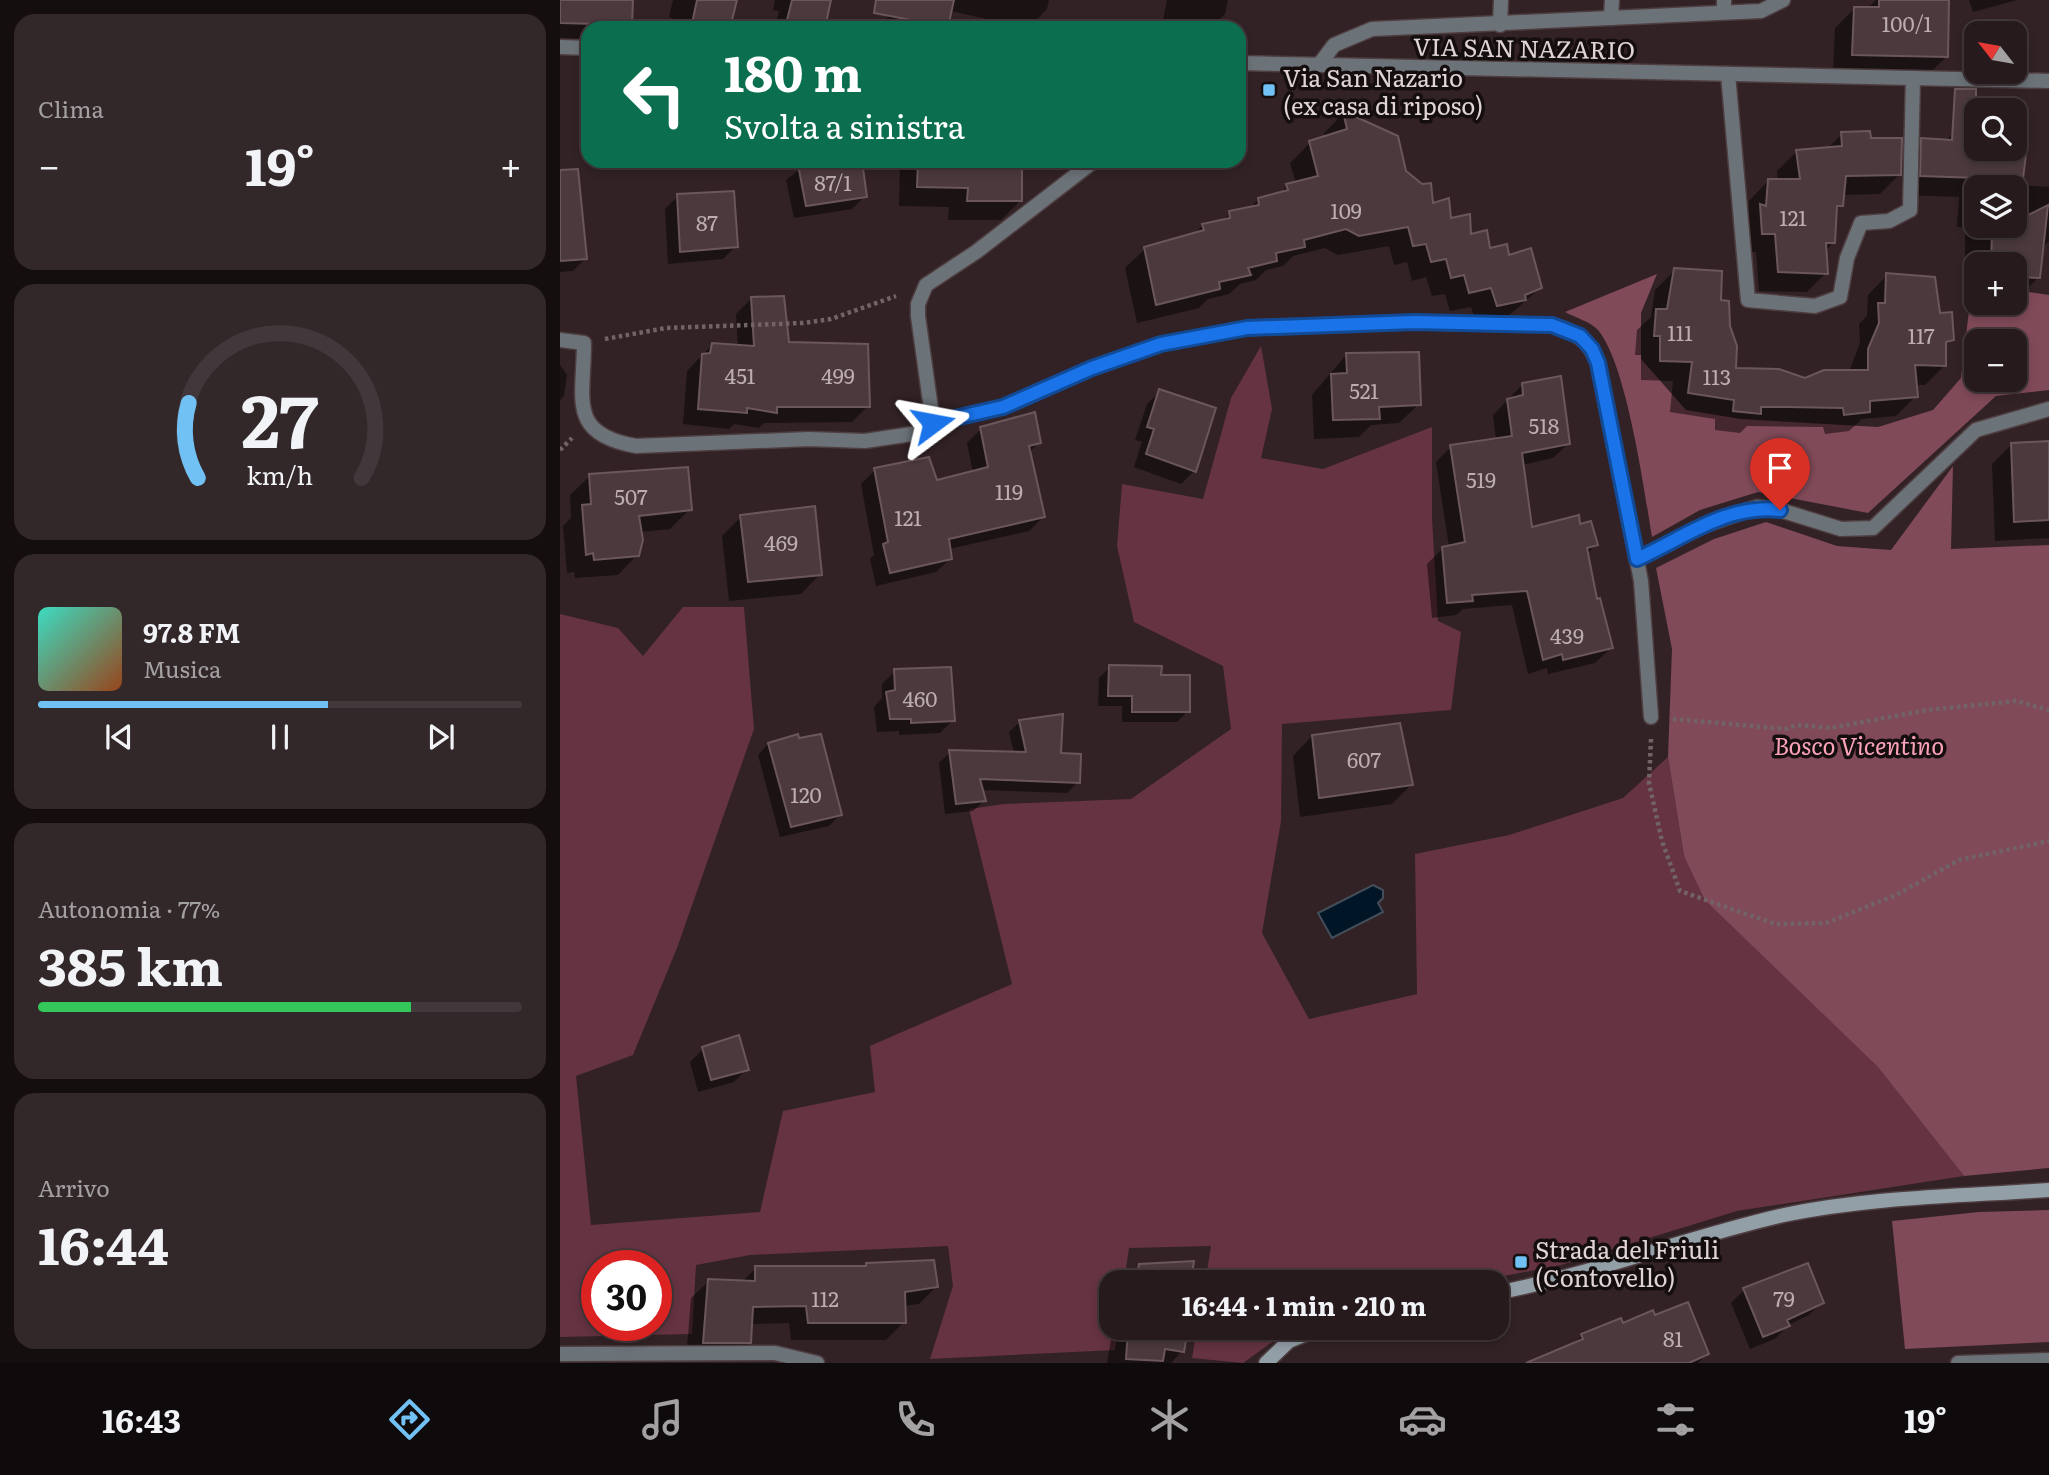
<!DOCTYPE html>
<html lang="it">
<meta charset="utf-8">
<style>
body{margin:0;font-family:Literata,serif;background:#322729;color:#f1f3f6;height:100vh;display:flex;flex-direction:column;font-size:26px;white-space:nowrap}
*{box-sizing:border-box;margin:0}
p{font-size:23px;color:#a4a1a3}
.icon{flex:none;width:38px;height:38px;fill:none;stroke:currentColor;stroke-width:2;stroke-linecap:round;stroke-linejoin:round}
.map{position:relative;flex:1;overflow:hidden}
.sheet{display:flex;flex-direction:column;gap:14px;padding:14px;background:#150e0f;width:560px}
.sheet>*{flex:none}
.top-card{position:absolute;left:21px;top:21px;width:665px;height:147px;border-radius:21px;box-shadow:0 4px 10px #0003,0 0 0 2px #42383b;background:#0b6e4f;color:#fff;overflow:hidden}
.needle{width:46px;rotate:301deg}
.tools{position:absolute;left:1404px;top:21px;display:grid;gap:14px}
.tools a{display:grid;place-items:center;width:63px;height:63px;border-radius:14px;background:#261a1c;box-shadow:0 4px 10px #0003,0 0 0 2px #42383b;font-size:35px}
.speed{position:absolute;left:21px;top:1250px;display:flex;gap:14px;font-size:35px;font-weight:700;text-align:center}
.speed>*{display:grid;place-content:center;width:91px;height:91px;border-radius:50%;background:#261a1c;box-shadow:0 4px 10px #0003,0 0 0 2px #42383b;line-height:1}
.speed .limit{border:10px solid #d22;background:#fff;color:#111}
.pin{position:absolute;display:grid;place-items:center;width:60px;height:60px;color:#fff;margin:-72px -30px;border-radius:50% 50% 50% 0;rotate:-45deg;box-shadow:0 0 7px #0007}
.pin .icon{rotate:45deg}
.me{position:absolute;width:77px;margin:-38px;rotate:77deg;stroke-linejoin:round;filter:drop-shadow(0 0 5px #0008)}
.turn{display:flex;align-items:center;gap:24px;height:147px;padding:0 28px;font-size:32px}
.turn .icon{width:91px;height:91px;stroke-width:2.5}
.turn b{display:block;font-size:49px;line-height:60px}
.big{font-size:52px;font-weight:700;line-height:1.1}
.sheet .card{flex:1;display:flex;flex-direction:column;justify-content:center;gap:10px;min-width:0;padding:0 24px;border-radius:21px;background:#322729}
.sheet .dial{align-items:center;gap:0}
.dial svg{height:182px;overflow:visible;fill:none;stroke:#42383b;stroke-width:7;stroke-linecap:round;text-anchor:middle}
.dial text{fill:#f1f3f6;stroke:none}
.song{display:flex;align-items:center;gap:21px}
.cover{width:84px;height:84px;border-radius:10px;background:linear-gradient(135deg,hsl(170 70% 55%),hsl(20 70% 35%))}
.played{height:7px;border-radius:4px;background:linear-gradient(90deg,#71c1f5 60%,#42383b 60%)}
.keys{display:flex;justify-content:space-around;direction:ltr}
.heat{display:flex;justify-content:space-between;align-items:center;font-size:38px;direction:ltr}
.charge{height:10px;border-radius:5px;background:linear-gradient(90deg,#34c759 77%,#42383b 0)}
.trip{position:absolute;left:539px;top:1270px;width:410px;height:70px;border-radius:21px;background:#261a1c;box-shadow:0 4px 10px #0003,0 0 0 2px #42383b;font-weight:700;line-height:70px;text-align:center}
.menu{display:flex;height:112px;justify-content:space-around;align-items:center;background:#0f0a0b;color:#a4a1a3}
.menu .icon{width:49px;height:49px}
.menu .on{color:#71c1f5}
.menu b{font-size:32px;color:#f1f3f6}
main{display:flex;flex:1;min-height:0}
.map>svg:first-child{display:block}
.green{fill:#653341;fill-rule:evenodd}
.forest{fill:#814a58;fill-rule:evenodd}
.water{fill:#001525;stroke:#434e5a;stroke-width:2}
.shadow{fill:#0007;fill-rule:evenodd}
.building{fill:#4b393d;stroke:#6b575b;stroke-width:2}
.lines{fill:none;stroke-linecap:round;stroke-linejoin:round}
.service-casing{stroke:#4e3e41;stroke-width:17}
.minor-casing{stroke:#4e3e41;stroke-width:17}
.secondary-casing{stroke:#4e3e41;stroke-width:17}
.path{stroke:#716366;stroke-width:4.5;stroke-dasharray:3.5 3.5;stroke-linecap:butt}
.service{stroke:#6c7378;stroke-width:14}
.minor{stroke:#6c7378;stroke-width:14}
.secondary{stroke:#939fa7;stroke-width:14}
.route-casing{stroke:#114b97;stroke-width:18}
.route{stroke:#1a73e8;stroke-width:12}
.poi-dot{fill:#71c1f5;stroke:#150e0f;stroke-width:2.5}
.labels{text-anchor:middle;dominant-baseline:central;stroke-width:7;stroke-linejoin:round;paint-order:stroke}
.number-label{font-size:21px;fill:#bbadb0}
.street-label{font-size:24px;fill:#e0d4d7;stroke:#150e0f}
.poi-label{font-size:24px;fill:#e0d4d7;stroke:#150e0f;text-anchor:start}
.park-label{font-size:24px;font-style:italic;fill:#faa2b7;stroke:#150e0f}
</style>
<main>
<section class="sheet">
<div class="card"><p>Clima</p>
<div class="heat"><a>−</a><b class="big">19°</b><a>+</a></div>
</div>
<div class="card dial"><svg viewBox="0 0 100 80">
<path d="M14 69A42 42 0 1 1 86 69"/>
<path d="M14 69A42 42 0 0 1 10 36" stroke="#71c1f5"/>
<text x="50" y="56" font-size="32" font-weight="700">27</text>
<text x="50" y="72" font-size="11">km/h</text>
</svg></div>
<div class="card">
<div class="song"><i class="cover"></i><div><b>97.8 FM</b><p>Musica</p></div></div>
<div class="played"></div>
<div class="keys"><svg class="icon" aria-label="previous" viewBox="0 0 24 24"><path d="M18 5L8 12l10 7zM5 5v14"/></svg><svg class="icon" aria-label="pause" viewBox="0 0 24 24"><path d="M8 5v14M16 5v14"/></svg><svg class="icon" aria-label="next" viewBox="0 0 24 24"><path d="M6 5l10 7-10 7zM19 5v14"/></svg></div>
</div>
<div class="card"><p>Autonomia · 77%</p><b class="big">385 km</b><div class="charge"></div></div>
<div class="card"><p>Arrivo</p><b class="big">16:44</b></div>
</section>
<div class="map">
<svg width="1489" height="1363" viewBox="0 0 1489 1363">
<rect width="100%" height="100%" fill="#322225"/>
<!-- green -->
<path class="green" d="M701 346 712 409 701 458 763 469 872 427V518L878 621 901 632 891 710 722 724 721 821 702 933 749 1019 857 994 855 854 949 835 1063 798 1108 757 1124 856 1317 1066 1404 1176 1177 1211 1001 1265 908 1283H645L651 1246 569 1248 564 1283H551V1328H558L555 1350 370 1359 393 1286 388 1246 190 1255 136 1265 132 1334 0 1337V614L58 628 83 656 123 607H184L194 729 117 948 73 1055 16 1076 31 1225 200 1212 223 1111 315 1092 310 1046 452 984 409 809 444 804 571 799 671 729 663 666 574 622 557 546 562 484 643 499 671 398ZM37 1265H96V1325H37Z
M637 1328H732L683 1363 632 1358Z"/>
<!-- forest -->
<path class="forest" d="M1097 274 1081 313V359L1126 410 1181 419 1318 427 1373 410 1401 378 1412 285H1416V303H1454V290L1489 295V390L1436 396 1308 513 1198 492 1140 510 1092 537C1084 489 1067 365 1038 330 1031 322 1014 317 1005 312ZM1416 341H1454V380H1416Z
M1393 466 1391 549 1489 545V1168L1404 1176 1317 1066 1145 900 1124 856 1108 757 1112 649 1096 568 1154 539 1206 522 1277 546 1331 550Z
M1489 1210V1342L1345 1349 1332 1221 1419 1212Z"/>
<!-- water -->
<path class="water" d="M813 885 823 890V898L818 903 823 912 772 938 758 913Z"/>
<!-- shadow -->
<path class="shadow" d="M0 0H72L71 24 66 28H28V39L0 38Z
M113 0H175L168 28H112L114 19 109 17Z
M215 0H269L263 28H215L219 11 213 10Z
M331 0H489L487 9 469 28 390 11 384 28H325Z
M607 0H668L665 14 651 28 602 25Z
M1316 0H1387V56L1367 76 1273 73 1275 28 1294 9H1307Z
M1409 0H1457L1413 12Z
M783 114 837 137 844 172 872 205 929 251 948 257 980 288 945 319 917 325 911 307 890 311 885 294 872 296 866 277 852 281 847 262 834 265 829 246 778 255 765 248 733 256 723 266 706 270 696 280 680 284 669 294 648 299 639 308 577 323 565 268 585 249 633 235 643 225 662 221 670 213 689 209 698 199 718 195 727 186 736 184 730 163 750 143 765 138 764 133Z
M1282 134 1309 140 1340 162 1362 140 1385 141 1393 134 1416 149 1464 155 1461 185 1489 187V241L1481 249 1478 278 1458 297H1454V264H1416V295H1412L1413 266 1405 264V227H1397L1399 197 1342 195V172L1320 194 1282 195 1281 205 1275 212 1274 242 1265 251 1266 273 1247 292 1199 291 1196 252H1183L1182 225 1188 219 1189 201 1208 181H1218L1217 171 1236 152 1267 149ZM1416 187H1454V226H1416Z
M250 161H300L305 196 292 209 234 218 226 180Z
M340 161H461L460 201 441 220H388L389 207 339 206Z
M118 196 176 246 163 259 108 264 105 209Z
M0 212 26 258 13 271 0 272Z
M1115 270 1159 300 1174 370 1245 380 1289 372 1300 343 1299 324 1307 316 1308 295 1327 275 1378 315 1392 339 1384 346V366L1365 385H1355L1356 396 1336 416 1302 419 1289 431 1265 434 1263 427 1187 426 1180 433 1155 430V419L1110 412 1113 381 1081 380V355H1075L1077 330 1091 317 1095 290Z
M192 298 227 344 308 406 292 422 204 423 199 428 174 424 169 429 123 424 127 371 152 345 178 347 176 314Z
M786 355 859 404 839 423 811 425 799 437 754 439 752 395Z
M0 365 7 375 4 396 0 400Z
M963 384 1009 443 993 458 962 465 970 529 1019 526 1036 544 1027 554 1036 601 1051 648 1035 663 988 674 987 668 968 674 952 605 903 609 896 615 872 618 867 564 882 549 889 547 876 462 891 447 936 440 933 415Z
M600 391 634 471 621 484 574 467 582 442 575 440 587 404Z
M421 429 479 442 469 453 483 517 469 531 389 549 391 558 376 572 316 586 310 559 314 555 301 484 315 470 376 482 413 473 407 443Z
M1489 443V538L1435 541 1432 464 1451 445Z
M30 476 130 509 110 529 80 532 77 555 58 575 15 578 14 572 7 573 3 526 11 518 10 495Z
M181 517 260 574 241 594 169 601 162 536Z
M550 667 599 677 628 711 617 722H562V706H538L539 678Z
M335 671 393 720 380 733 339 735V731L317 732 314 707 322 698V684Z
M460 722 499 755 518 782 507 793 421 790 424 801 413 811 385 814 379 763 390 752 454 753 449 732Z
M752 736 851 785 832 804 740 817 733 756Z
M208 744 280 815 269 826 220 837 198 755Z
M143 1049 187 1069 174 1082 138 1092 130 1062Z
M306 1265 376 1287 359 1304 343 1306 344 1322 326 1340H231L229 1323 190 1324 189 1343 171 1361 126 1360 131 1298 149 1281 182 1282 196 1268H303Z
M580 1266 630 1276 634 1283H563Z
M1184 1290 1262 1302 1249 1315 1228 1325 1215 1339 1190 1349 1171 1303Z
M1094 1317 1147 1354 1138 1363H985L1022 1336Z
M553 1328H626L622 1351 611 1363H547Z"/>
<!-- building -->
<path class="building" d="M0 0H73L72 25 0 23Z
M137 0H177L170 28H131Z
M232 0H271L265 28H225Z
M316 0H394L388 27 314 13Z
M1319 0H1389L1388 57 1292 55 1294 7H1319Z
M1395 89H1416V149L1466 154 1462 187H1417L1418 178 1360 176 1361 138 1392 140Z
M783 111 838 136 846 171 862 184 871 183 873 203 889 198 891 218 910 214 911 234 927 230 930 248 947 244 949 255 971 248 982 288 965 295 966 300 937 306 931 288 909 293 904 275 891 278 886 259 871 262 866 244 853 246 848 227 799 236 786 229 744 240 745 247 716 253 717 261 688 268 691 275 659 282 660 289 596 305 584 247 644 230 642 224 670 218 669 211 699 205 698 198 728 190 726 184 758 176 749 141 787 129Z
M1310 131 1311 138H1342L1341 175 1286 176 1283 206H1277L1275 243H1266L1268 274 1218 272 1215 234H1202L1200 204 1206 206 1208 179H1240L1236 150 1282 146 1281 132Z
M253 161H302L307 197 246 206 238 165Z
M358 161H462V201H407L408 188 357 187Z
M18 169 27 259 0 261V170Z
M174 191 178 247 120 252 117 194Z
M1488 205 1480 278 1454 277V264H1431L1432 234 1454 226V222Z
M1114 268 1162 271 1161 300 1169 301 1170 326 1177 346 1176 368 1219 369 1245 378 1264 370H1308V349L1319 323 1318 303H1325L1326 273 1375 277 1380 313 1392 312 1394 340 1386 342V366L1355 365 1358 397 1310 401V412L1284 415 1283 408 1227 407H1201V414L1173 411 1174 400 1128 393 1132 362 1100 361V336H1094L1096 309H1107Z
M224 296 229 342 308 344 310 407H217V413L187 408V413L138 409 142 354 150 353 152 343 194 346 191 297Z
M859 352 861 405 819 407 820 419 773 420 771 374 787 373 786 353Z
M1001 376 1010 444 962 453 972 527 1019 515 1020 524 1031 521 1038 545 1027 548 1037 599 1040 598 1053 648 1003 660 1002 654 983 660 967 591 912 595 913 601 887 603 882 547 905 542 890 445 952 436 947 399 963 395 962 383Z
M599 389 656 408 636 472 586 454 594 429 587 427Z
M475 412 481 443 469 446 485 517 389 539 392 559 330 573 323 544 328 542 314 468 369 457 377 480 428 467 420 427Z
M1489 441V520L1454 522 1451 443Z
M128 467 132 510 79 516 83 540 79 556 34 560 33 553 26 555 22 505 31 504 29 474Z
M255 506 262 575 188 582 180 515Z
M549 665 602 666 601 675H630V712H572V696H548Z
M391 667 395 721 351 723V719H330L326 692 335 690 334 669Z
M503 714 501 753 521 754 520 783 420 779 426 801 396 804 389 750 466 752 459 720Z
M840 723 853 785 759 798 752 735Z
M238 734 239 738 261 734 282 815 231 827 208 743Z
M179 1035 189 1070 151 1080 142 1047Z
M374 1260 378 1287 345 1292 346 1323H248L246 1306 193 1307 191 1343H143L148 1279 195 1281V1266H306V1263Z
M634 1261 632 1274 637 1275 635 1283H576L579 1264Z
M1248 1263 1264 1303 1227 1320 1230 1326 1203 1337 1183 1288Z
M1128 1302 1149 1354 1129 1363H966L1023 1339 1021 1334 1061 1318 1063 1323 1093 1310 1095 1315Z
M568 1328H628L624 1352 605 1349 603 1361 566 1359Z"/>
<g class="lines">
<defs>
<path id="service" d="M1164 11V0
M1051 18 1052 0
M940 25 941 0
M1168 74 1188 300 1255 306 1280 297 1287 258 1301 223 1329 221 1350 210 1353 78
M1077 559 1140 527 1197 507 1220 510 1281 529 1313 528 1416 430 1489 409"/>
<path id="minor" d="M0 47 28 48
M679 63 1489 81
M759 65 774 45 812 29 1201 11 1223 0
M0 340 24 343C24 399 7 434 76 446L249 439 305 441 365 432 373 423 443 407 532 368 601 344 687 328 854 322 992 325C1016 332 1029 340 1038 364L1081 581 1091 717
M373 423 358 316V304L366 285 416 252 534 161
M0 1354 215 1353 257 1363
M1398 1363 1489 1360"/>
<path id="secondary" d="M936 1293C1034 1274 1127 1237 1224 1215 1310 1197 1401 1196 1489 1190
M706 1363 729 1341 761 1328"/>
</defs>
<!-- service casing -->
<use href="#service" class="service-casing"/>
<!-- minor casing -->
<use href="#minor" class="minor-casing"/>
<!-- secondary casing -->
<use href="#secondary" class="secondary-casing"/>
<!-- path -->
<path class="path" d="M45 339 106 328 243 323 271 319 336 296
M0 450 12 438
M1113 719 1225 729 1237 725 1271 728 1367 710 1456 701 1489 710
M1091 739 1089 783 1102 841 1120 891 1215 924 1266 923 1336 895 1399 860 1489 841"/>
<!-- service -->
<use href="#service" class="service"/>
<!-- minor -->
<use href="#minor" class="minor"/>
<!-- secondary -->
<use href="#secondary" class="secondary"/>
</g>
<g class="lines">
<defs>
<path id="route" d="M373 423 443 407 532 368 601 344 687 328 854 322 992 325 1020 336 1032 349 1038 363 1077 559C1124 538 1166 504 1220 510"/>
</defs>
<!-- route casing -->
<use href="#route" class="route-casing"/>
<!-- route -->
<use href="#route" class="route"/>
</g>
<!-- markers -->
<g class="poi-dot">
<rect x="702" y="83" width="14" height="14" rx="3.5"/>
<rect x="954" y="1255" width="14" height="14" rx="3.5"/>
</g>
<g class="labels">
<!-- number labels -->
<g class="number-label">
<text x="1347" y="22">100/1</text>
<text x="273" y="181">87/1</text>
<text x="786" y="209">109</text>
<text x="1233" y="216">121</text>
<text x="147" y="221">87</text>
<text x="1120" y="331">111</text>
<text x="1361" y="334">117</text>
<text x="180" y="374">451</text>
<text x="278" y="374">499</text>
<text x="1157" y="375">113</text>
<text x="804" y="389">521</text>
<text x="984" y="424">518</text>
<text x="921" y="478">519</text>
<text x="449" y="490">119</text>
<text x="71" y="495">507</text>
<text x="348" y="516">121</text>
<text x="221" y="541">469</text>
<text x="1007" y="634">439</text>
<text x="360" y="697">460</text>
<text x="804" y="758">607</text>
<text x="246" y="793">120</text>
<text x="265" y="1297">112</text>
<text x="1224" y="1297">79</text>
<text x="1113" y="1337">81</text>
</g>
<!-- street labels -->
<g class="street-label">
<text transform="translate(964 47) rotate(1)">VIA SAN NAZARIO</text>
</g>
<!-- poi labels -->
<g class="poi-label">
<text x="723" y="76">Via San Nazario<tspan x="723" dy="28">(ex casa di riposo)</tspan></text>
<text x="975" y="1248">Strada del Friuli<tspan x="975" dy="28">(Contovello)</tspan></text>
</g>
<!-- park labels -->
<g class="park-label">
<text x="1299" y="744">Bosco Vicentino</text>
</g>
</g>
</svg>
<div class="tools">
<a><svg class="needle" viewBox="-14 -14 28 28"><path d="M0-13l5 13h-10z" fill="#e53935"/><path d="M0 13l5-13h-10z" fill="#a4a1a3"/></svg></a>
<a><svg class="icon" aria-label="search" viewBox="0 0 24 24"><circle cx="10" cy="10" r="6"/><path d="M15 15l6 6"/></svg></a>
<a><svg class="icon" aria-label="layers" viewBox="0 0 24 24"><path d="M12 4l9 5-9 5-9-5zM3 14l9 5 9-5"/></svg></a>
<a>+</a>
<a>−</a>
</div>
<div class="speed"><div class="limit">30</div></div>
<div class="pin" style="left:1220px;top:510px;background:#d93025"><svg class="icon" aria-label="arrive" viewBox="0 0 24 24"><path d="M6 21V4h12l-3 4 3 4H6"/></svg></div>
<svg class="me" style="left:373px;top:423px" viewBox="-20 -20 40 40"><path d="M0-17L14 15 0 8-14 15z" fill="#1a73e8" stroke="#fff" stroke-width="4"/></svg>
<div class="trip">16:44 · 1 min · 210 m</div>
<div class="top-card">
<div class="turn"><svg class="icon" aria-label="left" viewBox="0 0 24 24"><path d="M17 20v-9H6M10 6l-5 5 5 5"/></svg><div><b>180 m</b>Svolta a sinistra</div></div>
</div>
</div>
</main>
<nav class="menu">
<b>16:43</b>
<svg class="icon on" aria-label="directions" viewBox="0 0 24 24"><path d="M12 3l9 9-9 9-9-9zM9 14v-3h6M13 9l2 2-2 2"/></svg>
<svg class="icon" aria-label="music" viewBox="0 0 24 24"><path d="M9 18V5l10-2v13"/><circle cx="6" cy="18" r="3"/><circle cx="16" cy="16" r="3"/></svg>
<svg class="icon" aria-label="phone" viewBox="0 0 24 24"><path d="M5 4h4l2 5-3 2q2 4 5 5l2-3 5 2v4C11 20 4 13 5 4z"/></svg>
<svg class="icon" aria-label="climate" viewBox="0 0 24 24"><path d="M12 3v18M4 7l16 10M4 17L20 7"/></svg>
<svg class="icon" aria-label="car" viewBox="0 0 24 24"><path d="M5 17H2v-5l4-1 3-4h7l3 4 3 1v5h-3M9 17h6M6 11h13"/><circle cx="7" cy="17" r="2"/><circle cx="17" cy="17" r="2"/></svg>
<svg class="icon" aria-label="filters" viewBox="0 0 24 24"><path d="M4 7h16M4 17h16"/><circle cx="9" cy="7" r="2"/><circle cx="15" cy="17" r="2"/></svg>
<b>19°</b>
</nav>
